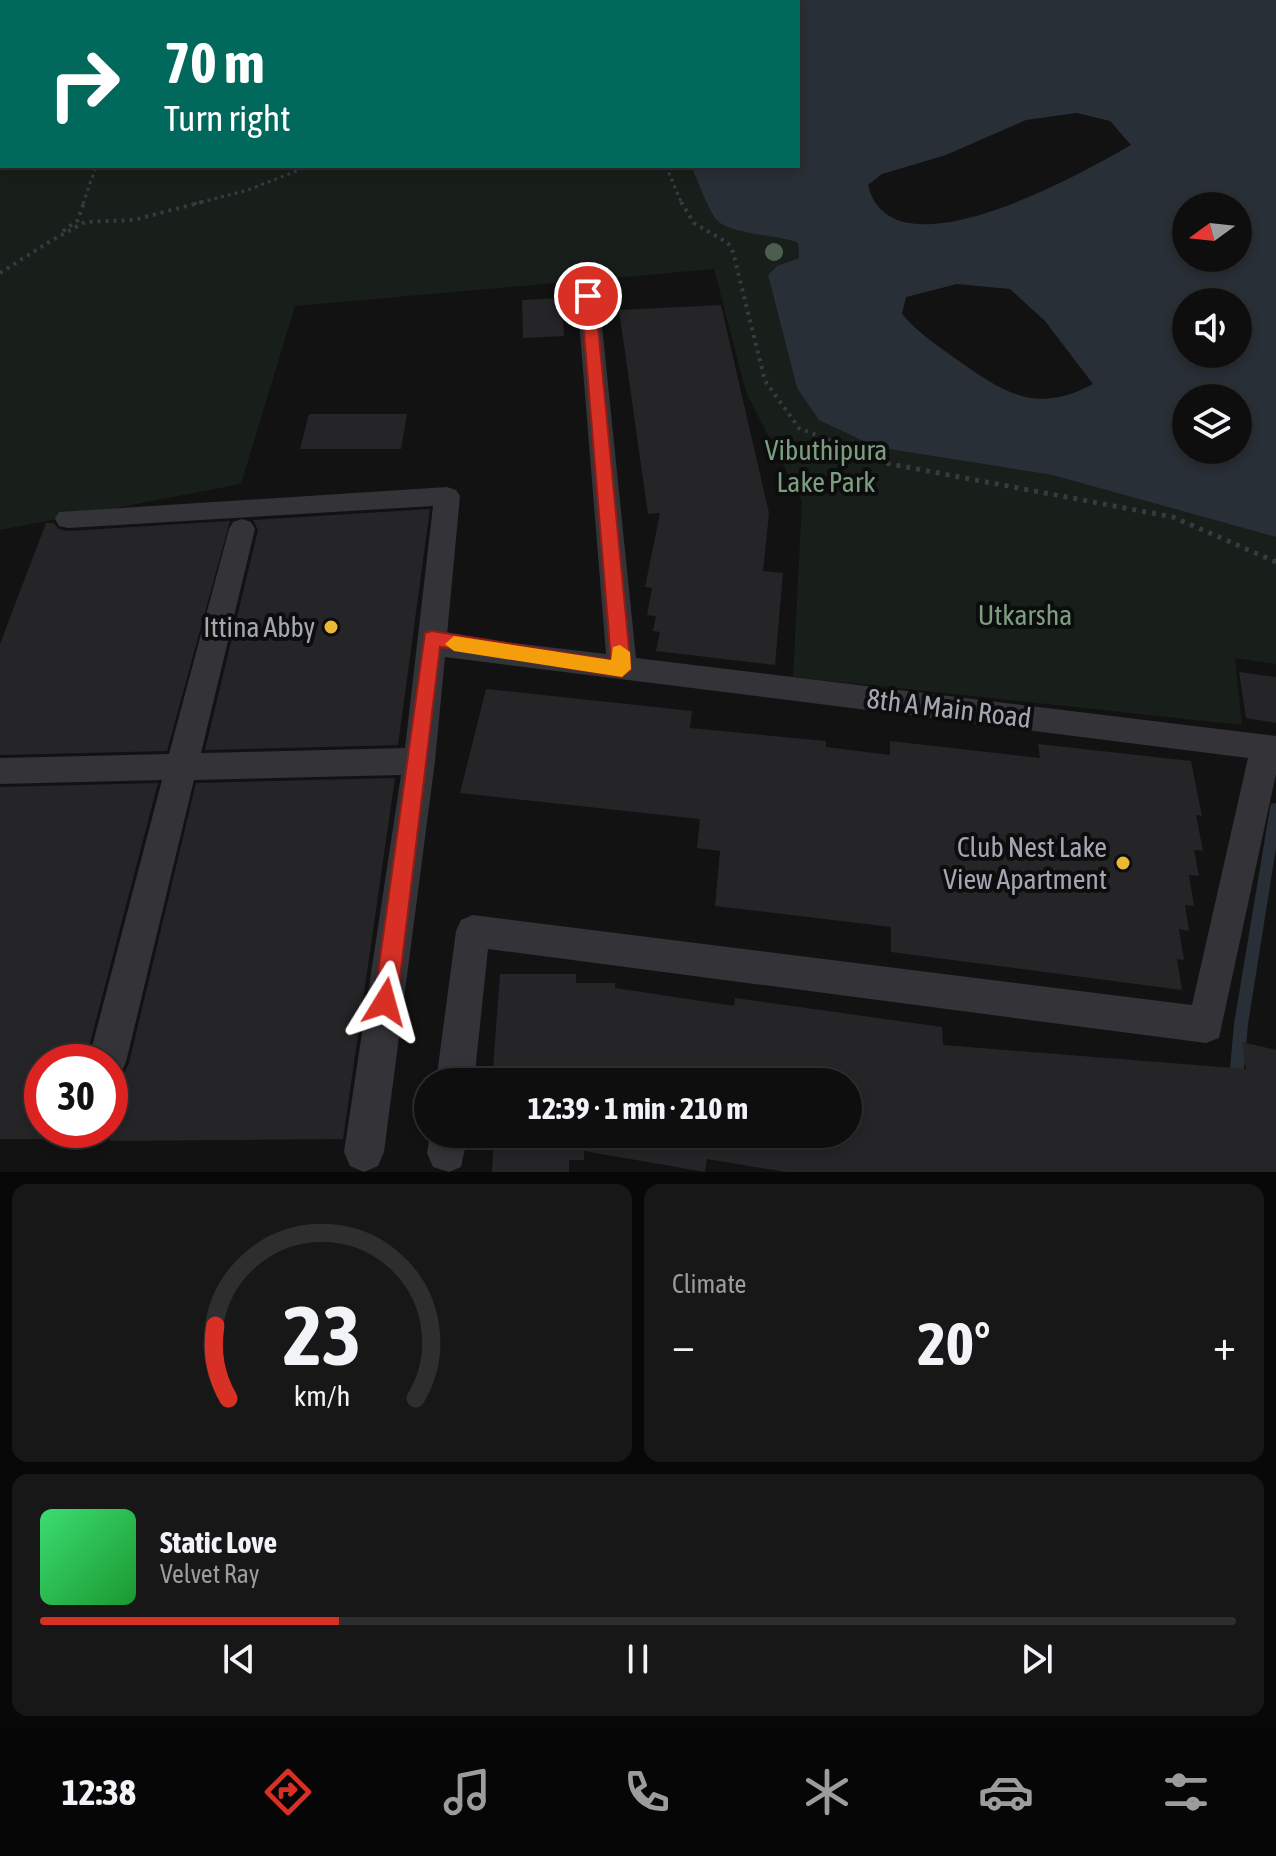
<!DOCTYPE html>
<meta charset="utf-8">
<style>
body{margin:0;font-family:"Asap Condensed",sans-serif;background:#171717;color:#f1f3f6;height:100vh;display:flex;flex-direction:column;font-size:30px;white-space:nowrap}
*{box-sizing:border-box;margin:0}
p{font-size:26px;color:#9b9c9e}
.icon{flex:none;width:44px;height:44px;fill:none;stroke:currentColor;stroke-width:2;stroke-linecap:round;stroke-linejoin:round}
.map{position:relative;height:1172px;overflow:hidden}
.details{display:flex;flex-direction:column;gap:12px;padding:12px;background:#080808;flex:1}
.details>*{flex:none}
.top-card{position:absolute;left:0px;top:0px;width:800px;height:168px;box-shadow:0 4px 12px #0003,0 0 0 2px #2e2e2e;background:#00695c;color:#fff;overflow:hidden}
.needle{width:52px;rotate:255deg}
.tools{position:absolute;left:1172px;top:192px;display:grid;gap:16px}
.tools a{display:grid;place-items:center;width:80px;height:80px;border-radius:50%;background:#0e0e0e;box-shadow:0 4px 12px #0003,0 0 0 2px #2e2e2e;font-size:40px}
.speed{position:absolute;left:24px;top:1044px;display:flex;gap:16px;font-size:40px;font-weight:700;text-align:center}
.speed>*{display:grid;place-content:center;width:104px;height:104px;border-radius:50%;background:#0e0e0e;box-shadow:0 4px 12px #0003,0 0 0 2px #2e2e2e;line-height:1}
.speed .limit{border:12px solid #d22;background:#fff;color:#111}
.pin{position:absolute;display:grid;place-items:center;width:68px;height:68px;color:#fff;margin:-34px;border:4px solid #fff;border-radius:50%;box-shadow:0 2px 8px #0007}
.me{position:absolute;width:88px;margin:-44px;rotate:8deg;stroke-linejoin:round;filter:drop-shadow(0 0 6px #0008)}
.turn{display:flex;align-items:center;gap:28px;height:168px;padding:0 32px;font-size:36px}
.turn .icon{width:104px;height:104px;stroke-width:2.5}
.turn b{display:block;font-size:56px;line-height:68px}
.big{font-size:60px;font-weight:700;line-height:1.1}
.details .tile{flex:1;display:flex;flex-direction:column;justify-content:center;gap:12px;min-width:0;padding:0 28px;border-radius:16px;background:#171717}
.details .dial{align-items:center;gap:0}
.dial svg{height:208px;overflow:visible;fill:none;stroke:#2e2e2e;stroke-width:7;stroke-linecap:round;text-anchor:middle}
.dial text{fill:#f1f3f6;stroke:none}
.song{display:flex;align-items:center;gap:24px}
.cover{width:96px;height:96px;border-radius:12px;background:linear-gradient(135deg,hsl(140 70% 55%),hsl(130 70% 35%))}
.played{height:8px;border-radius:4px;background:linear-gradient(90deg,#d93025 25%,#2e2e2e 25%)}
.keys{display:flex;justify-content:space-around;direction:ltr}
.heat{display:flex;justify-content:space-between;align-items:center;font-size:44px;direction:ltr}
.details .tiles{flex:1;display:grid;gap:12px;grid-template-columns:1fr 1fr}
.tile:last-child{grid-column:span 2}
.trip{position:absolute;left:414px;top:1068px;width:448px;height:80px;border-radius:40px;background:#0e0e0e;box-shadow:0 4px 12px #0003,0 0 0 2px #2e2e2e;font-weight:700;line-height:80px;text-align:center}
.tabs{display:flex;height:128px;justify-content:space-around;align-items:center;background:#060606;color:#9b9c9e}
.tabs .icon{width:56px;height:56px}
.tabs .current{color:#d93025}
.tabs b{font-size:36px;color:#f1f3f6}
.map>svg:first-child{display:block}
.green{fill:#181e19}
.water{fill:#292f36;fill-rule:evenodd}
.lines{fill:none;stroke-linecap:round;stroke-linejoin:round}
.stream{fill:#292f36;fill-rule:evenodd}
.building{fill:#252527}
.path-far2{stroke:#393a3f;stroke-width:3;stroke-dasharray:3 4;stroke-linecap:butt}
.path-far1{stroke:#393a3f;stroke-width:4;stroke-dasharray:3 5;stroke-linecap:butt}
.path{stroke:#393a3f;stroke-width:5;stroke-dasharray:4 6;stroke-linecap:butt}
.minor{fill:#333338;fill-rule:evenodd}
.tree{fill:#4c5f4f}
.route{fill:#d93025;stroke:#8d1f18;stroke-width:2}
.slow{fill:#f59e0b}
.poi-dot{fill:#e9b834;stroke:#0d0d0e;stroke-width:3}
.labels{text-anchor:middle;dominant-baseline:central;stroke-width:8;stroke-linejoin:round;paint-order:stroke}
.park-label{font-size:28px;fill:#7b9e80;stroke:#0d0d0e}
.poi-label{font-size:28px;fill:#a4a7b3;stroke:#0d0d0e;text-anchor:end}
.street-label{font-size:28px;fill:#a4a7b3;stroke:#0d0d0e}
</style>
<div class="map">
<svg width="1276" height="1172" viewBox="0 0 1276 1172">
<rect width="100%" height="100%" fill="#121213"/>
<!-- green -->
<path class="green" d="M0 0H615L2 2V166H691L717 220 798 243 799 258 777 266 768 275 797 388 876 447 1052 475 1276 537V664L1235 658 1242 725 793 677 802 502 746 392 714 269 295 306 241 484 0 530Z"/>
<!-- water -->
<path class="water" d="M615 0H1276V537L1052 475 876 447 819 420 797 388 768 275 777 266 799 258 798 243C777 234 727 235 715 218 705 202 699 183 691 166H798V2ZM1077 113 1110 121 1131 145C1084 172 891 282 868 185L882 174 946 155 1026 120ZM1186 206H1238V258H1186ZM957 284 1010 289 1045 321 1093 384C1038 414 1005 394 959 361 938 346 918 333 902 314L906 297ZM1186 302H1238V354H1186ZM1186 398H1238V450H1186Z"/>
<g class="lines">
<!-- stream -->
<path class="stream" d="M1276 803V848L1248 1024 1243 1080 1241 1085 1236 1087 1231 1085 1229 1080 1234 1024 1270 808 1271 804Z"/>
</g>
<!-- building -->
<path class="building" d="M561 298 564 336 523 338 522 300Z
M721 305 769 513 763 571 783 573 775 665 656 651 660 632 653 631 656 616 647 615 652 588 645 587 660 513 648 514 619 310Z
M309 414H407L401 449H300Z
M430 509 398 745 205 750 258 530 253 520Z
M230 521 167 751 0 755V644L46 523H54L58 529 68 531Z
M1239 672 1276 677V723L1246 718Z
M486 689 692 711 690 728 826 741V747L890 755V741L1040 758 1038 744 1191 761 1202 816 1196 815 1203 851 1194 850 1199 876 1189 875 1194 906 1185 905 1189 931 1179 929 1184 960 1177 959 1182 990 891 952V927L715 906 720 851 697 848 700 819 460 793Z
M395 778 343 1139 110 1141V1099L115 1080 123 1076 129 1063 196 783Z
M158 783 85 1062H42V1139H0V787Z
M500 974H576V983H615V988L734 1006 735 998 942 1027 943 1045 1246 1069 1242 1042 1276 1050V1172H786L707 1159 705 1172 584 1151V1160H569V1172H492L494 1134H848V1082H492Z"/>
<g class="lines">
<!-- path-far2 -->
<path class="path-far2" d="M666 166 682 204
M83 204 96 166
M194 204 248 190 309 166"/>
<!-- path-far1 -->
<path class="path-far1" d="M681 202 694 223 728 243 733 252 765 381 799 428 873 458
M63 231 78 220 84 202
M47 243 85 222 134 220 202 202
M0 273 49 242"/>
<!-- path -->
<path class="path" d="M868 456 885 463 1173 517 1276 562"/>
<!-- minor -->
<path class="minor" d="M588 289 599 296 636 658 1276 736V774L1219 1038 1206 1043 488 949 474 1082H436L456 931 461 920 473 915 1192 1005 1248 758 445 657 435 761 384 1152 378 1166 364 1172 350 1166 344 1152 401 775 194 780 126 1062 120 1075 110 1079V1062H88L162 780 0 784V758L169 754 229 529 233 522 242 519 251 522 255 529 201 753 405 748 433 506 68 528 59 526 55 519 59 512 447 487 456 490 460 496 447 635 606 654 577 296Z
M430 1134H468L461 1167 449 1172 433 1167 427 1153Z"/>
</g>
<!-- trees -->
<circle class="tree" cx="774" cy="252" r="9"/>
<!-- route -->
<path class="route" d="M588 292 595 296 631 669 622 677 440 647 397 1002 394 1010 385 1013 377 1010 374 1002 425 633 432 631 611 660 581 296Z"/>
<!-- slow -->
<path class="slow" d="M454 636 611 660 613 647 620 645 630 652 631 669 622 677 454 651 445 644Z"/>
<!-- markers -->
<g class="poi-dot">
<circle cx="331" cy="627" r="8"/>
<circle cx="1123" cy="863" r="8"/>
</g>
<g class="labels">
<!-- park labels -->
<g class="park-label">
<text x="826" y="450">Vibuthipura<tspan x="826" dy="32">Lake Park</tspan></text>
<text x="1025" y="615">Utkarsha</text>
</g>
<!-- poi labels -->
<g class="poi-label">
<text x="315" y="627">Ittina Abby</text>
<text x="1107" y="847">Club Nest Lake<tspan x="1107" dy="32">View Apartment</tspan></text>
</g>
<!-- street labels -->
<g class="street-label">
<text transform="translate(949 708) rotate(7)">8th A Main Road</text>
</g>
</g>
</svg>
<div class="tools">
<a><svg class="needle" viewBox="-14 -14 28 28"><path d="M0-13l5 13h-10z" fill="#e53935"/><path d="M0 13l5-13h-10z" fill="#9b9c9e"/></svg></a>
<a><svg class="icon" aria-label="sound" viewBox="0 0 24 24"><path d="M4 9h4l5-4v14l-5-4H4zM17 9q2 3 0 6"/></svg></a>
<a><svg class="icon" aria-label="layers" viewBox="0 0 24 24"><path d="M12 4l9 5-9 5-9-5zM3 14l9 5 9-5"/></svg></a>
</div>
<div class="speed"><div class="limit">30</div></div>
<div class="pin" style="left:588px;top:296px;background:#d93025"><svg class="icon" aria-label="arrive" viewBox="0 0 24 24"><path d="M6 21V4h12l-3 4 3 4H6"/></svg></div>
<svg class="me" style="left:385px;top:1002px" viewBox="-20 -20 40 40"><path d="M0-17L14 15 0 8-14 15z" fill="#d93025" stroke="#fff" stroke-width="4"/></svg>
<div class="trip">12:39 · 1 min · 210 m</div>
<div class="top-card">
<div class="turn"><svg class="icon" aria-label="right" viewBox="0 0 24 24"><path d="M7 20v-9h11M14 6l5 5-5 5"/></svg><div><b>70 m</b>Turn right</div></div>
</div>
</div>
<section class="details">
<div class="tiles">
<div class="tile dial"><svg viewBox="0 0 100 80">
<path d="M14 69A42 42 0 1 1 86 69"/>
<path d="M14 69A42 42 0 0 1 9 41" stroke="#d93025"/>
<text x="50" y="56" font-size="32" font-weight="700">23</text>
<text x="50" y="72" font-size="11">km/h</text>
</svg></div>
<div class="tile"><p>Climate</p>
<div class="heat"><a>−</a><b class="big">20°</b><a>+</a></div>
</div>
<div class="tile">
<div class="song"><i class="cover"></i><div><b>Static Love</b><p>Velvet Ray</p></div></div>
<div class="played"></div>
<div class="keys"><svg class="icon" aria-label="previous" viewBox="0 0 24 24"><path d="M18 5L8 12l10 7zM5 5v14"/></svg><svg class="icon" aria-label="pause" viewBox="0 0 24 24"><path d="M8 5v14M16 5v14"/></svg><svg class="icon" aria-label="next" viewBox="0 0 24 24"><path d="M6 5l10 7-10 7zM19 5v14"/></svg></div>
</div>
</div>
</section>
<nav class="tabs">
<b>12:38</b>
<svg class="icon current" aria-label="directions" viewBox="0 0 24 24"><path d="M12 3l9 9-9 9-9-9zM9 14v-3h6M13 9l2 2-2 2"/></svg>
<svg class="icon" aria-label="music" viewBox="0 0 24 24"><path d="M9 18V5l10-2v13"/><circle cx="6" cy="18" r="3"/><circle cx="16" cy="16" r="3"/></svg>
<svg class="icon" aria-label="phone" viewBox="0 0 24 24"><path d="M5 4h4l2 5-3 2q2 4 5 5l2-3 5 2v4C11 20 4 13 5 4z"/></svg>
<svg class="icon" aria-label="climate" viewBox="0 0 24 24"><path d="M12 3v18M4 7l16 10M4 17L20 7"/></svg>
<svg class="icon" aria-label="car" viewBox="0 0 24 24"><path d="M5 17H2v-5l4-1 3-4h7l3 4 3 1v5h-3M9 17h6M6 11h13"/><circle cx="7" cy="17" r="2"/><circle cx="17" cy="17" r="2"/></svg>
<svg class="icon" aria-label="filters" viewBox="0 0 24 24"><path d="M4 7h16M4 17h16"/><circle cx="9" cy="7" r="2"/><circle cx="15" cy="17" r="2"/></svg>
</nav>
